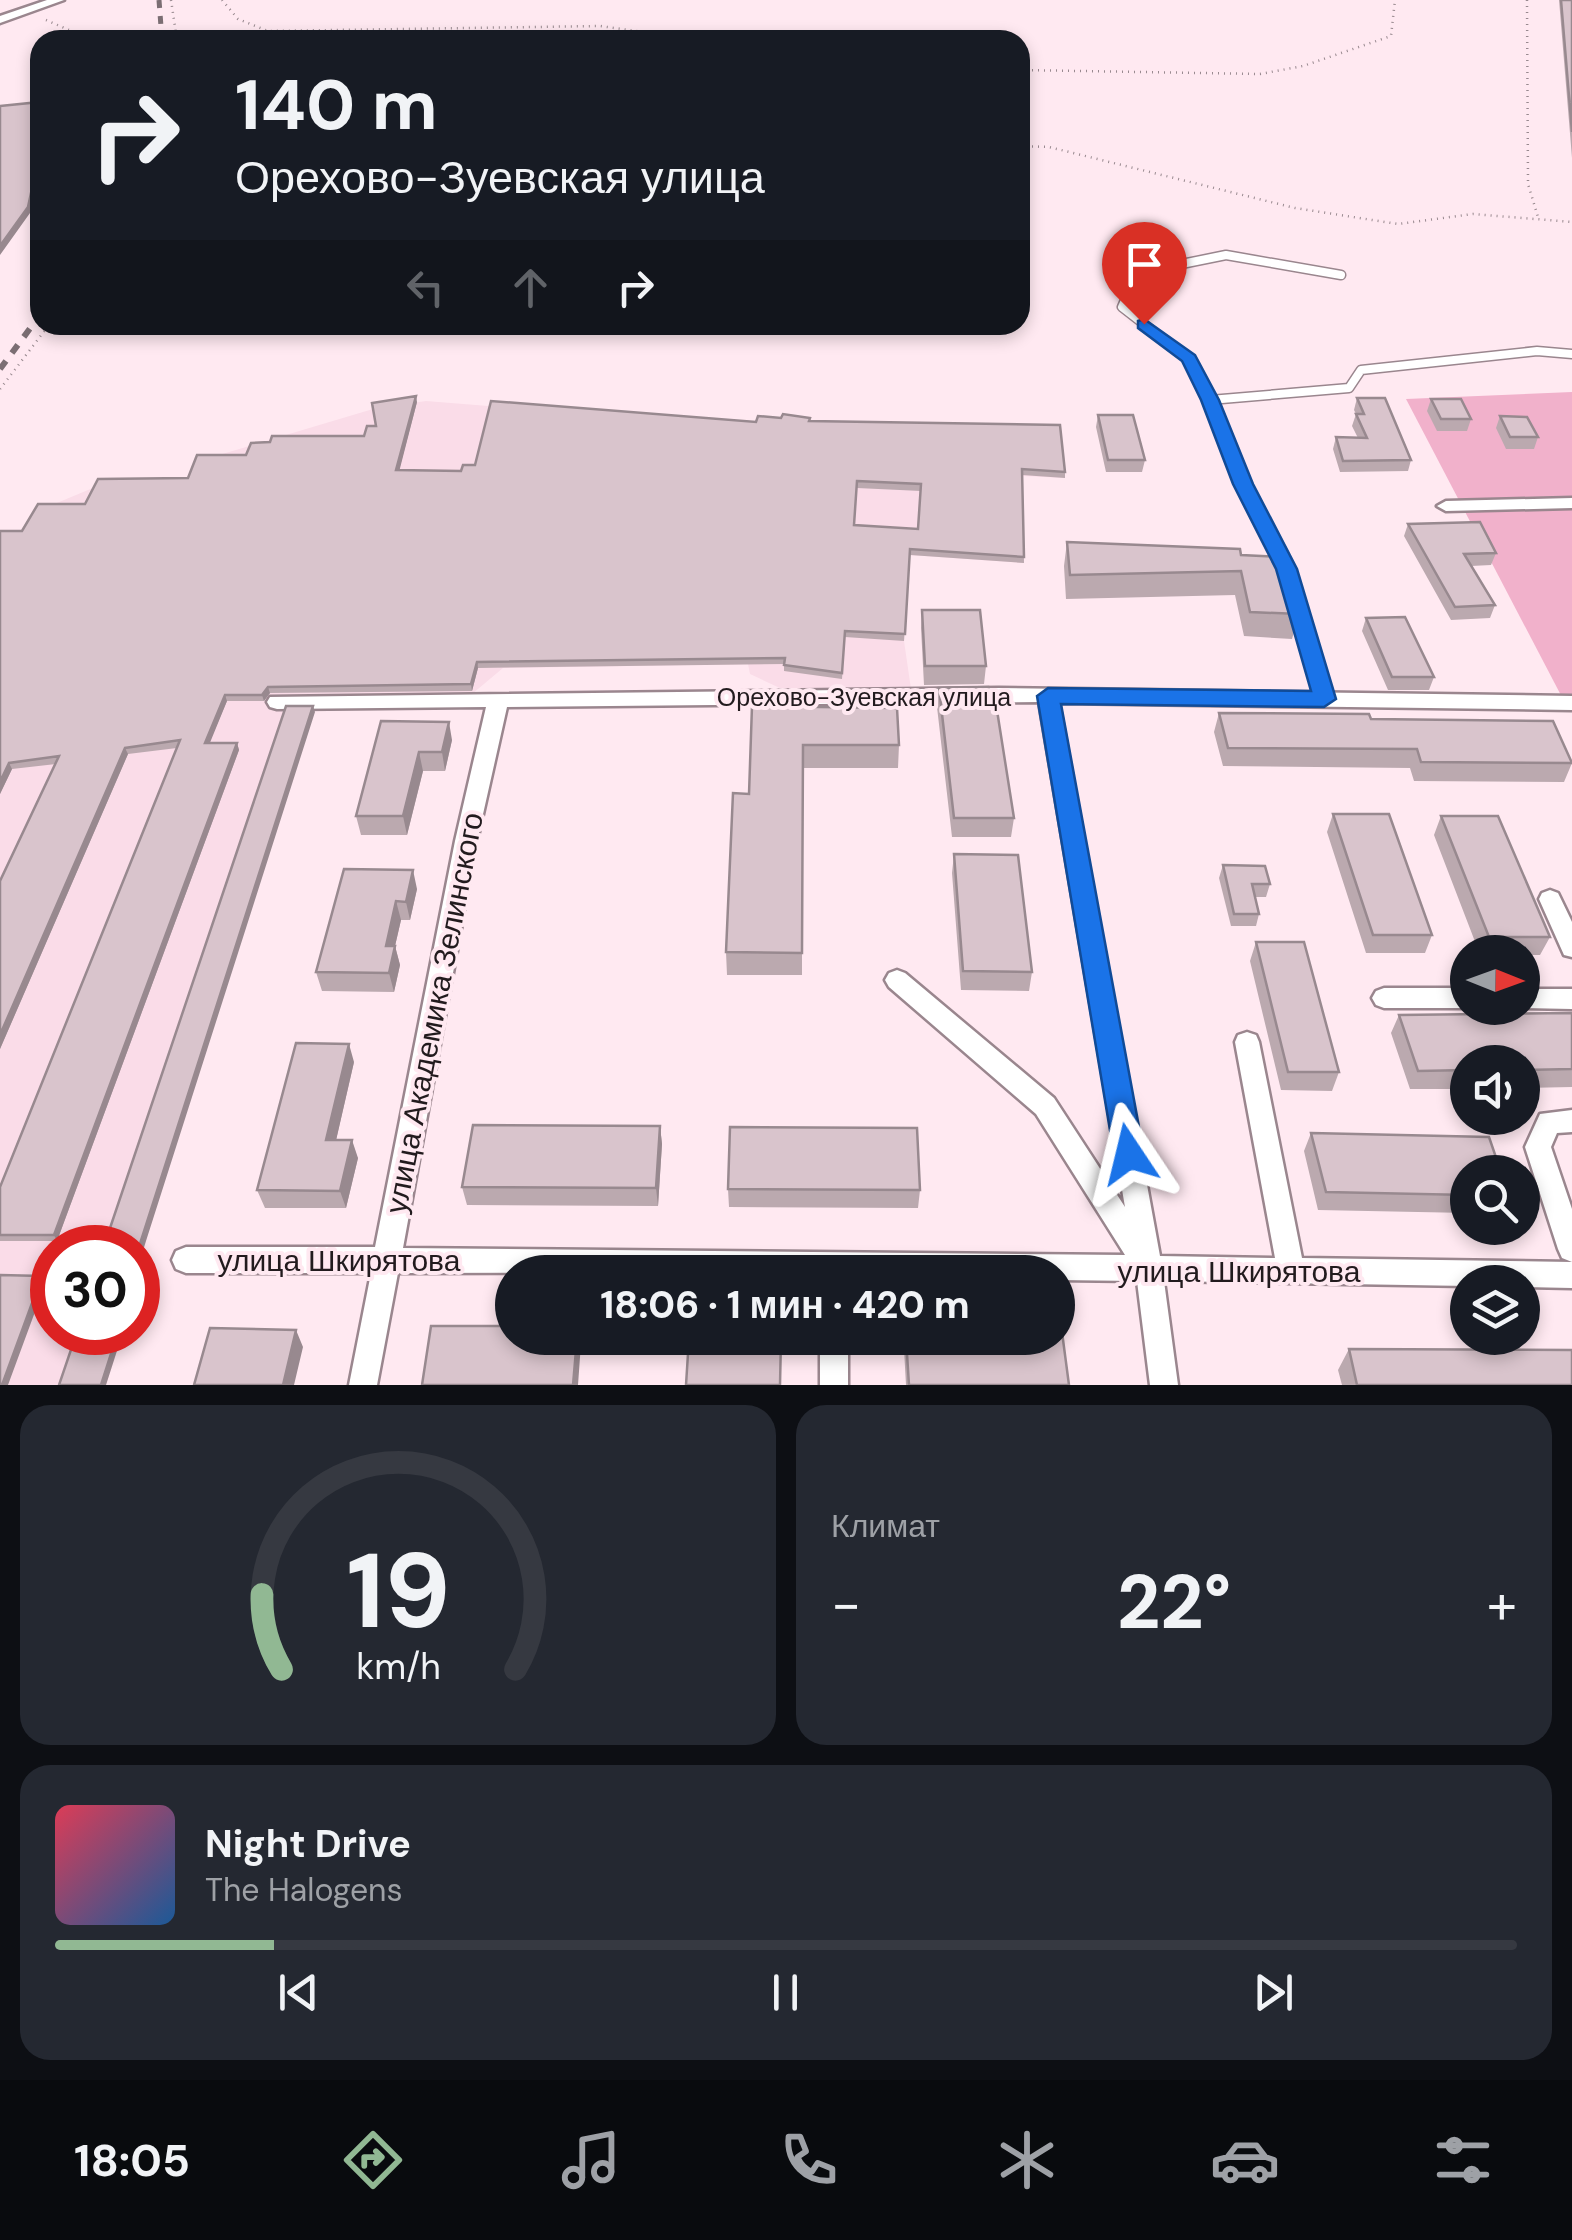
<!DOCTYPE html>
<html lang="ru">
<meta charset="utf-8">
<style>
body{margin:0;font-family:"DM Sans",sans-serif;background:#242831;color:#f1f3f6;height:100vh;display:flex;flex-direction:column;font-size:38px;white-space:nowrap}
*{box-sizing:border-box;margin:0}
p{font-size:32px;color:#9ea1a6}
.icon{flex:none;width:55px;height:55px;fill:none;stroke:currentColor;stroke-width:2;stroke-linecap:round;stroke-linejoin:round}
.map{position:relative;height:1385px;overflow:hidden}
.side{display:flex;flex-direction:column;gap:20px;padding:20px;background:#0d0f14;flex:1}
.side>*{flex:none}
.guide{position:absolute;left:30px;top:30px;width:1000px;height:305px;border-radius:30px;box-shadow:0 5px 15px #0003;background:#171b24;color:#f1f3f6;overflow:hidden}
.needle{width:65px;rotate:91deg}
.fabs{position:absolute;left:1450px;top:935px;display:grid;gap:20px}
.fabs a{display:grid;place-items:center;width:90px;height:90px;border-radius:50%;background:#171b24;box-shadow:0 5px 15px #0003;font-size:50px}
.speed{position:absolute;left:30px;top:1225px;display:flex;gap:20px;font-size:50px;font-weight:700;text-align:center}
.speed>*{display:grid;place-content:center;width:130px;height:130px;border-radius:50%;background:#171b24;box-shadow:0 5px 15px #0003;line-height:1}
.speed .limit{border:15px solid #d22;background:#fff;color:#111}
.pin{position:absolute;display:grid;place-items:center;width:85px;height:85px;color:#fff;margin:-102px -42px;border-radius:50% 50% 50% 0;rotate:-45deg;box-shadow:0 0 10px #0007}
.pin .icon{rotate:45deg}
.me{position:absolute;width:110px;margin:-55px;rotate:350deg;stroke-linejoin:round;filter:drop-shadow(0 0 8px #0008)}
.turn{display:flex;align-items:center;gap:35px;height:210px;padding:0 40px;font-size:45px}
.turn .icon{width:130px;height:130px;stroke-width:2.5}
.turn b{display:block;font-size:70px;line-height:85px}
.lanes{display:flex;align-items:center;height:95px;padding:0 40px;background:#0003;justify-content:center;gap:50px;direction:ltr}
.lanes .off{opacity:.35}
.big{font-size:75px;font-weight:800;line-height:1.1}
.side .widget{flex:1;display:flex;flex-direction:column;justify-content:center;gap:15px;min-width:0;padding:0 35px;border-radius:30px;background:#242831}
.side .dial{align-items:center;gap:0}
.dial svg{height:260px;overflow:visible;fill:none;stroke:#363941;stroke-width:7;stroke-linecap:round;text-anchor:middle}
.dial text{fill:#f1f3f6;stroke:none}
.song{display:flex;align-items:center;gap:30px}
.cover{width:120px;height:120px;border-radius:15px;background:linear-gradient(135deg,hsl(350 70% 55%),hsl(210 70% 35%))}
.played{height:10px;border-radius:5px;background:linear-gradient(90deg,#91b893 15%,#363941 15%)}
.keys{display:flex;justify-content:space-around;direction:ltr}
.heat{display:flex;justify-content:space-between;align-items:center;font-size:55px;direction:ltr}
.side .tiles{flex:1;display:grid;gap:20px;grid-template-columns:1fr 1fr}
.widget:last-child{grid-column:span 2}
.trip{position:absolute;left:495px;top:1255px;width:580px;height:100px;border-radius:50px;background:#171b24;box-shadow:0 5px 15px #0003;font-weight:800;line-height:100px;text-align:center}
.tab-bar{display:flex;height:160px;justify-content:space-around;align-items:center;background:#090b0e;color:#9ea1a6}
.tab-bar .icon{width:70px;height:70px}
.tab-bar .current{color:#91b893}
.tab-bar b{font-size:45px;color:#f1f3f6}
.map>svg:first-child{display:block}
.built{fill:#fadce8}
.green{fill:#f1b1cb}
.lines{fill:none;stroke-linecap:round;stroke-linejoin:round}
.service-far1-casing{stroke:#9a868e;stroke-width:11}
.service-casing{stroke:#9a868e;stroke-width:15}
.minor-casing{stroke:#9a868e;stroke-width:5}
.path{stroke:#98898f;stroke-width:2.5;stroke-dasharray:1 5;stroke-linecap:butt}
.service-far1{stroke:#fff;stroke-width:8}
.service{stroke:#fff;stroke-width:10}
.minor{fill:#fff;fill-rule:evenodd}
.rail-far1{stroke:#7b6e73;stroke-width:5;stroke-dasharray:8 8;stroke-linecap:butt}
.rail{stroke:#7b6e73;stroke-width:6;stroke-dasharray:10 10;stroke-linecap:butt}
.wall{fill:#bba9af;fill-rule:evenodd}
.shaded-wall{fill:#98898f}
.building{fill:#d9c4cc;stroke:#98898f;stroke-width:2.5;fill-rule:evenodd}
.route{fill:#1a73e8;stroke:#114b97;stroke-width:2.5}
.labels{text-anchor:middle;dominant-baseline:central;stroke-width:8;stroke-linejoin:round;paint-order:stroke}
.street-label{font-size:25px;fill:#221b1e;stroke:#ffe9f1}
.near-street-label{font-size:30px;fill:#221b1e;stroke:#ffe9f1}
</style>
<div class="map">
<svg width="1572" height="1385" viewBox="0 0 1572 1385">
<rect width="100%" height="100%" fill="#ffe9f1"/>
<!-- built -->
<path class="built" d="M426 401 756 428 1064 462 1065 478 1022 476 1024 563 910 555 904 641 911 689H782L750 674 748 664 503 668 472 694H324L311 714 146 1240 138 1289V1248H52V1332L123 1333 106 1385H0V537H25L40 510 100 485 189 484 199 461 373 409Z"/>
<!-- green -->
<path class="green" d="M1572 392V703H1565L1406 399Z"/>
<g class="lines">
<defs>
<path id="service-far1" d="M1210 400 1189 359 1122 307 1137 273 1226 255 1341 275
M1268 532 1210 400 1349 388 1361 370 1537 351 1572 354"/>
<path id="service" d="M1266 529 1287 569 1324 699"/>
<path id="minor" d="M47 0H64L0 23V16Z
M1572 498V508L1446 511 1437 506 1446 501Z
M999 688 1572 696V710L1059 703 1160 1256 1275 1258 1235 1042 1238 1035 1247 1032 1256 1035 1259 1042 1302 1258 1572 1262V1288L1522 1287V1282H1468V1286L1164 1281 1178 1385H1150L1137 1281 1058 1280V1272L398 1273 377 1385H349L371 1273H186L176 1269 172 1260 176 1251 186 1247H375L455 841 486 707 277 709 270 707 267 702 270 697ZM1039 702 1125 1207 1054 1098 905 973 897 970 889 973 885 980 889 987 1036 1114 1125 1255 403 1248 477 841 507 707Z
M1550 890 1558 893 1572 922V957L1564 955 1539 899 1542 893Z
M1384 988H1468L1469 1008H1384L1376 1005 1372 998 1376 991Z
M1522 989H1572V1009L1518 1008H1522Z
M1572 1110V1132L1557 1133 1551 1147 1572 1209V1262L1562 1258 1558 1249 1525 1147 1540 1114Z
M820 1338H848V1385H820Z"/>
</defs>
<!-- service-far1 casing -->
<use href="#service-far1" class="service-far1-casing"/>
<!-- service casing -->
<use href="#service" class="service-casing"/>
<!-- minor casing -->
<use href="#minor" class="minor-casing"/>
<!-- path -->
<path class="path" d="M171 0 177 40
M222 0 238 19 268 31 600 26 700 40
M1527 0 1528 184 1538 217
M46 20 92 40
M221 40 263 32
M1020 70 1260 74 1303 66 1391 36 1395 0
M1020 146 1049 147 1295 208 1398 224 1473 214 1572 222
M0 389 49 325"/>
<!-- service-far1 -->
<use href="#service-far1" class="service-far1"/>
<!-- service -->
<use href="#service" class="service"/>
<!-- minor -->
<use href="#minor" class="minor"/>
<!-- rail-far1 -->
<path class="rail-far1" d="M159 0 162 40"/>
<!-- rail -->
<path class="rail" d="M0 369 40 315"/>
</g>
<!-- wall -->
<path class="wall" d="M1559 0H1572V158Z
M1357 398 1411 460 1408 471 1340 472 1333 449 1336 437 1358 438 1352 426 1356 414 1354 410Z
M1431 399 1471 419 1467 431H1437L1427 411Z
M417 402 399 470 461 471 475 465 756 422 810 421 1065 472V478L1022 475 1024 563 910 555 904 641 845 637 842 679 784 671V664L478 668 472 691 270 693 264 701H227L209 743H237L239 750 57 1241H0V1187L177 748 128 754 0 1049V881L56 764 12 769 0 794V531H22L85 504 188 478 246 455 270 442 364 436 376 426ZM857 488 921 491 918 529 854 525Z
M1098 415 1145 460 1142 472H1106L1096 427Z
M1500 416 1538 437 1534 449H1506L1496 428Z
M1408 524 1496 553 1491 565 1471 566 1495 605 1490 618 1451 620 1404 536Z
M1067 542 1241 555 1299 614 1292 639 1244 636 1235 595 1066 599 1064 566Z
M922 610 986 666 984 684 924 685 921 628Z
M1366 618 1434 677 1429 690H1388L1362 631Z
M939 688 989 704 1014 818 1011 837H952L937 707Z
M752 706 899 745 898 768H802V975H727L726 952 749 794Z
M1219 713 1371 719 1572 763 1564 782 1414 781 1410 768 1223 766 1214 732Z
M381 721 452 740 445 771H423L407 835H361L356 816Z
M1333 814 1432 935 1425 953H1366L1327 832Z
M1441 816 1550 937 1540 955H1522V952H1479L1434 835Z
M954 854 1032 972 1029 991 961 990 952 873Z
M1223 865 1270 884 1266 897H1255L1259 914 1256 926H1231L1219 878Z
M344 869 417 889 410 920H401L395 946 400 965 394 992 322 991 316 972Z
M1256 942 1339 1072 1332 1091 1281 1090 1250 961Z
M1572 1013V1087L1522 1088V1062H1468V1089H1410L1391 1033 1399 1015Z
M354 1062 336 1140 358 1158 346 1208H265L257 1190Z
M660 1126 662 1144 658 1206 467 1205 462 1187Z
M1311 1133 1468 1172V1213L1318 1210 1304 1151Z
M728 1189 920 1190 918 1208 729 1207Z
M905 1338H1058L1069 1385H906L904 1349Z
M1349 1349 1572 1385H1342L1338 1370Z"/>
<!-- shaded-wall -->
<path class="shaded-wall" d="M40 151V165L30 213 0 255V246Z
M416 396 417 402 398 476 396 470Z
M477 662 478 668 472 691 471 684Z
M268 687 270 693 264 701 262 695Z
M225 695 227 701 207 750 205 743Z
M313 706 315 712 138 1266V1250Z
M449 722 452 740 445 771 442 752Z
M237 743 239 750 57 1241 54 1235Z
M125 748 128 754 0 1049V1035Z
M419 752 423 771 407 835 403 816Z
M9 763 12 769 0 794V782Z
M413 870 417 889 410 920 406 902Z
M396 901 401 920 395 946 400 965 394 992 389 973 386 946Z
M349 1044 354 1062 332 1158 326 1140Z
M660 1126 662 1144 658 1206 656 1188Z
M352 1140 358 1158 346 1208 340 1191Z
M140 1267 143 1273 138 1289V1274Z
M42 1276 46 1282 8 1385H2Z
M296 1330 303 1347 294 1385H283Z
M118 1332H123L106 1385H101Z
M577 1338H580L581 1343 578 1385H573Z"/>
<!-- building -->
<path class="building" d="M1561 0H1572V132Z
M40 102V151L28 207 0 246V106Z
M416 396 396 470 461 471 463 465H475L491 401 756 422 758 416 781 418 783 414 810 418 809 421 1060 425 1065 472 1022 469 1024 557 910 549 905 634 845 631 842 673 784 665 785 658 477 662 471 684 268 687 262 695H225L205 743H237L54 1235H0V1187L180 740 125 748 0 1035V881L59 756 9 763 0 782V531H22L38 504H85L98 479 188 478 197 455H246L251 443 270 442 272 436H364L367 426H376L372 403ZM857 481 921 484 918 529 854 525Z
M1357 398H1385L1411 460 1343 461 1336 437 1367 438 1356 414H1364Z
M1431 399H1461L1471 419H1441Z
M1098 415H1133L1145 460H1108Z
M1500 416 1527 417 1538 437H1510Z
M1480 522 1496 553 1464 554 1495 605 1455 607 1408 524Z
M1067 542 1240 549 1241 555 1285 557 1299 614 1250 612 1241 571 1070 575Z
M922 610H980L986 666H925Z
M1405 617 1434 677H1392L1366 618Z
M988 687 989 704H996L1014 818H954L939 688Z
M286 706H313L138 1250V1248H107L111 1234H108Z
M752 706 897 708 899 745H803L802 953 726 952 733 793 749 794Z
M1219 713 1369 714 1371 719 1553 721 1572 763 1421 762 1417 749 1228 748Z
M381 721 449 722 442 752H419L403 816H356Z
M1333 814H1389L1432 935H1373Z
M1441 816H1498L1550 937H1489Z
M954 854 1018 855 1032 972 963 971Z
M1223 865 1265 866 1270 884H1252L1259 914H1234Z
M344 869 413 870 406 902 396 901 386 946H395L389 973 316 972Z
M1256 942H1304L1339 1072H1288Z
M1572 1013V1069L1522 1070V1062H1468V1070L1418 1071 1399 1015Z
M296 1043 349 1044 326 1140H352L340 1191 257 1190Z
M473 1125 660 1126 656 1188 462 1187Z
M730 1127 917 1128 920 1190 728 1189Z
M1311 1133 1489 1137 1501 1172H1468V1195L1326 1192Z
M0 1275 42 1276 2 1385H0Z
M431 1326H512V1338H577L573 1385H422Z
M210 1328 296 1330 283 1385H194Z
M77 1332H118L101 1385H59Z
M1058 1332H1062L1069 1385H909L906 1338H1058Z
M689 1338H781L780 1385H686Z
M1349 1349 1572 1350V1385H1357Z"/>
<!-- route -->
<path class="route" d="M1144 319 1195 355 1219 400 1253 484 1297 569 1336 699 1324 707 1061 704 1144 1154 1139 1163 1129 1167 1119 1163 1114 1154 1037 696 1048 688 1311 691 1276 569 1233 484 1201 400 1182 361 1138 328V321Z"/>
<g class="labels">
<!-- street labels -->
<g class="street-label">
<text x="864" y="697">Орехово-Зуевская улица</text>
</g>
<!-- near-street labels -->
<g class="near-street-label">
<text transform="translate(434 1013) rotate(-79)">улица Академика Зелинского</text>
<text x="339" y="1260">улица Шкирятова</text>
<text x="1239" y="1271">улица Шкирятова</text>
</g>
</g>
</svg>
<div class="fabs">
<a><svg class="needle" viewBox="-14 -14 28 28"><path d="M0-13l5 13h-10z" fill="#e53935"/><path d="M0 13l5-13h-10z" fill="#9ea1a6"/></svg></a>
<a><svg class="icon" aria-label="sound" viewBox="0 0 24 24"><path d="M4 9h4l5-4v14l-5-4H4zM17 9q2 3 0 6"/></svg></a>
<a><svg class="icon" aria-label="search" viewBox="0 0 24 24"><circle cx="10" cy="10" r="6"/><path d="M15 15l6 6"/></svg></a>
<a><svg class="icon" aria-label="layers" viewBox="0 0 24 24"><path d="M12 4l9 5-9 5-9-5zM3 14l9 5 9-5"/></svg></a>
</div>
<div class="speed"><div class="limit">30</div></div>
<div class="pin" style="left:1144px;top:324px;background:#d93025"><svg class="icon" aria-label="arrive" viewBox="0 0 24 24"><path d="M6 21V4h12l-3 4 3 4H6"/></svg></div>
<svg class="me" style="left:1129px;top:1154px" viewBox="-20 -20 40 40"><path d="M0-17L14 15 0 8-14 15z" fill="#1a73e8" stroke="#fff" stroke-width="4"/></svg>
<div class="trip">18:06 · 1 мин · 420 m</div>
<div class="guide">
<div class="turn"><svg class="icon" aria-label="right" viewBox="0 0 24 24"><path d="M7 20v-9h11M14 6l5 5-5 5"/></svg><div><b>140 m</b>Орехово-Зуевская улица</div></div>
<div class="lanes"><svg class="icon off" aria-label="left" viewBox="0 0 24 24"><path d="M17 20v-9H6M10 6l-5 5 5 5"/></svg><svg class="icon off" aria-label="ahead" viewBox="0 0 24 24"><path d="M12 20V5M6 11l6-6 6 6"/></svg><svg class="icon" aria-label="right" viewBox="0 0 24 24"><path d="M7 20v-9h11M14 6l5 5-5 5"/></svg></div>
</div>
</div>
<section class="side">
<div class="tiles">
<div class="widget dial"><svg viewBox="0 0 100 80">
<path d="M14 69A42 42 0 1 1 86 69"/>
<path d="M14 69A42 42 0 0 1 8 46" stroke="#91b893"/>
<text x="50" y="56" font-size="32" font-weight="700">19</text>
<text x="50" y="72" font-size="11">km/h</text>
</svg></div>
<div class="widget"><p>Климат</p>
<div class="heat"><a>−</a><b class="big">22°</b><a>+</a></div>
</div>
<div class="widget">
<div class="song"><i class="cover"></i><div><b>Night Drive</b><p>The Halogens</p></div></div>
<div class="played"></div>
<div class="keys"><svg class="icon" aria-label="previous" viewBox="0 0 24 24"><path d="M18 5L8 12l10 7zM5 5v14"/></svg><svg class="icon" aria-label="pause" viewBox="0 0 24 24"><path d="M8 5v14M16 5v14"/></svg><svg class="icon" aria-label="next" viewBox="0 0 24 24"><path d="M6 5l10 7-10 7zM19 5v14"/></svg></div>
</div>
</div>
</section>
<nav class="tab-bar">
<b>18:05</b>
<svg class="icon current" aria-label="directions" viewBox="0 0 24 24"><path d="M12 3l9 9-9 9-9-9zM9 14v-3h6M13 9l2 2-2 2"/></svg>
<svg class="icon" aria-label="music" viewBox="0 0 24 24"><path d="M9 18V5l10-2v13"/><circle cx="6" cy="18" r="3"/><circle cx="16" cy="16" r="3"/></svg>
<svg class="icon" aria-label="phone" viewBox="0 0 24 24"><path d="M5 4h4l2 5-3 2q2 4 5 5l2-3 5 2v4C11 20 4 13 5 4z"/></svg>
<svg class="icon" aria-label="climate" viewBox="0 0 24 24"><path d="M12 3v18M4 7l16 10M4 17L20 7"/></svg>
<svg class="icon" aria-label="car" viewBox="0 0 24 24"><path d="M5 17H2v-5l4-1 3-4h7l3 4 3 1v5h-3M9 17h6M6 11h13"/><circle cx="7" cy="17" r="2"/><circle cx="17" cy="17" r="2"/></svg>
<svg class="icon" aria-label="filters" viewBox="0 0 24 24"><path d="M4 7h16M4 17h16"/><circle cx="9" cy="7" r="2"/><circle cx="15" cy="17" r="2"/></svg>
</nav>
